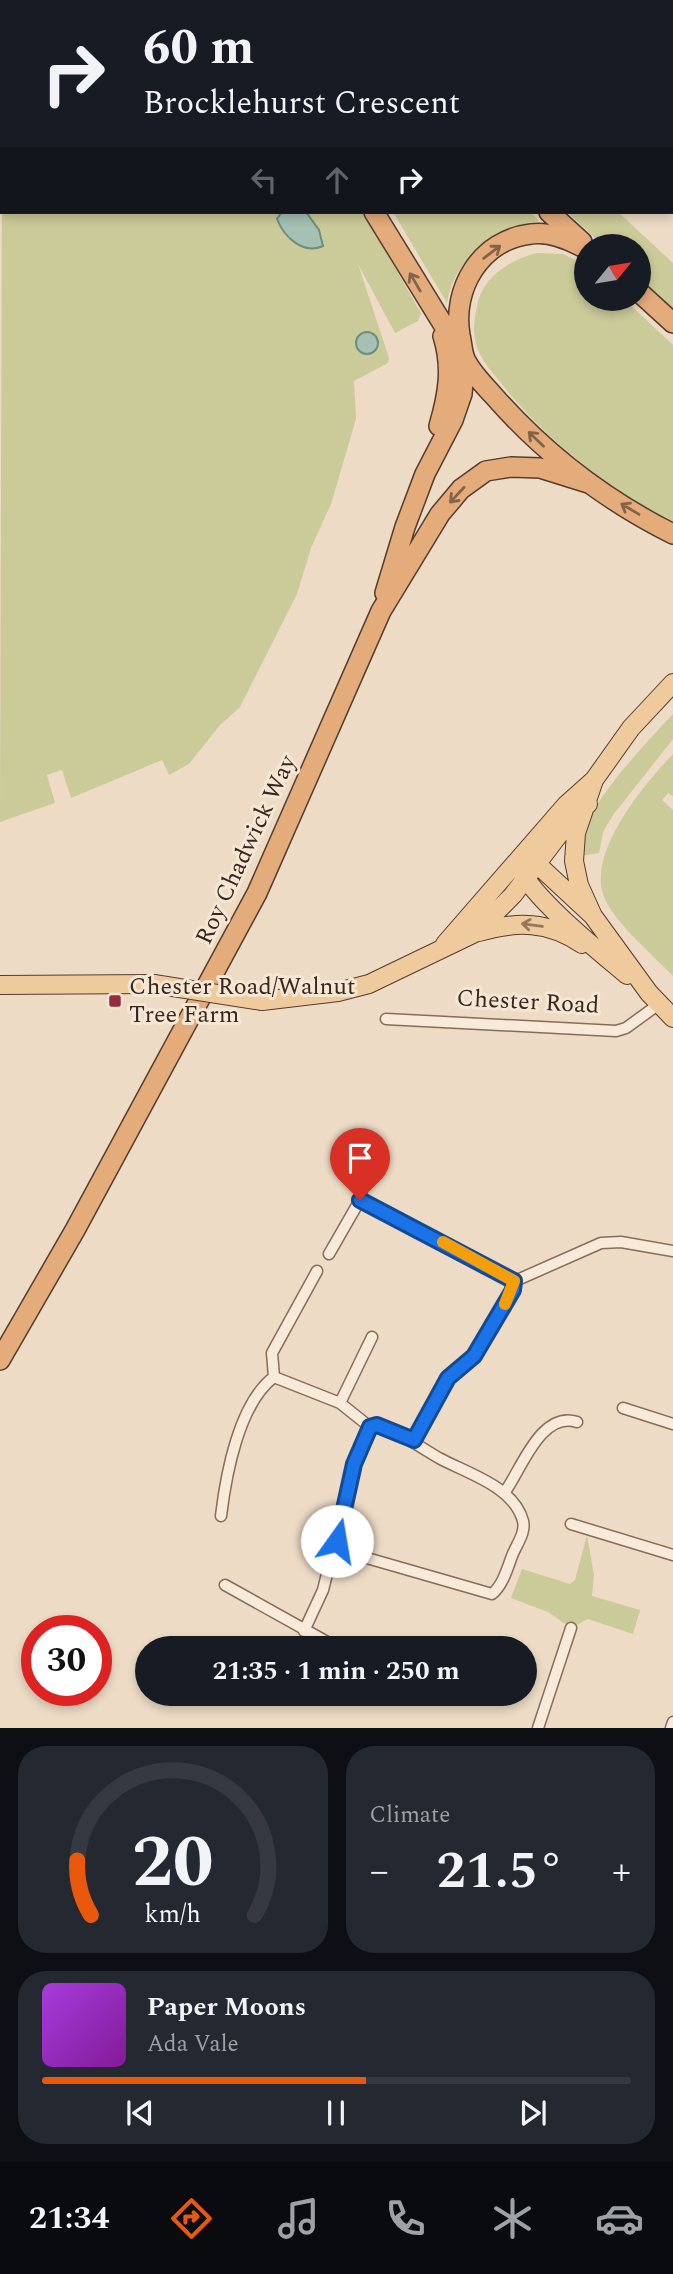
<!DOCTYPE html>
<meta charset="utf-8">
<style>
body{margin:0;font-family:Spectral,serif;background:#242831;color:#f1f3f6;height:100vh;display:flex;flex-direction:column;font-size:26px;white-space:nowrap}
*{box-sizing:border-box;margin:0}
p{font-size:23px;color:#9ea1a6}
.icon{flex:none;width:38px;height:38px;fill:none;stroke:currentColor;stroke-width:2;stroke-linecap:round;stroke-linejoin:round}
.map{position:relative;height:1728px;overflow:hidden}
.drawer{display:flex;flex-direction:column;gap:18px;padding:18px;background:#0d0f14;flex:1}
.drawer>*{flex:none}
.guide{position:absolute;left:0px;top:0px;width:674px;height:214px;box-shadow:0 4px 10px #0003;background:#171b24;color:#f1f3f6;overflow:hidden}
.needle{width:46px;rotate:60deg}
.buttons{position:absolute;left:574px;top:234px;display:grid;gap:14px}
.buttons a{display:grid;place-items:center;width:77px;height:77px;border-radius:50%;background:#171b24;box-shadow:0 4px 10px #0003;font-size:35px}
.speed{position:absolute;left:21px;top:1615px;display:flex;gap:14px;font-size:35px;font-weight:700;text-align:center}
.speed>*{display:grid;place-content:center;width:91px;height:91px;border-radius:50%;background:#171b24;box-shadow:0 4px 10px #0003;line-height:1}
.speed .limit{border:10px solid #d22;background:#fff;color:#111}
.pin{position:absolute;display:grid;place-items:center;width:60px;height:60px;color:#fff;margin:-72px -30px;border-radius:50% 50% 50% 0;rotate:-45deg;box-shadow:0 0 7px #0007}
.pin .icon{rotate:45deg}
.me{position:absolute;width:77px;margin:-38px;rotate:13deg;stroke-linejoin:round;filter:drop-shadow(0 0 5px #0008)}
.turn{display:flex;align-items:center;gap:24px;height:147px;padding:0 28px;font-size:32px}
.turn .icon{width:91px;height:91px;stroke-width:2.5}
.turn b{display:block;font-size:49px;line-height:60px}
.lanes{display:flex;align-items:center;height:66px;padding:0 28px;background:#0003;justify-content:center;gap:35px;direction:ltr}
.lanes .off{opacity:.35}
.big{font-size:52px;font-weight:700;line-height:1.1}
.drawer .widget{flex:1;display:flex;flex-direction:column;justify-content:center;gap:10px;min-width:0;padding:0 24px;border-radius:28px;background:#242831}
.drawer .dial{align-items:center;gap:0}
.dial svg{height:182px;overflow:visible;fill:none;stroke:#363941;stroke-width:7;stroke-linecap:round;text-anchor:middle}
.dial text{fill:#f1f3f6;stroke:none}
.song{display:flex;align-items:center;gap:21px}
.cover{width:84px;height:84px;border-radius:10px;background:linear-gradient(135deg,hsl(280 70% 55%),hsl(290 70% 35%))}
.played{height:7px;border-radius:4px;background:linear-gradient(90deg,#ea580c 55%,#363941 55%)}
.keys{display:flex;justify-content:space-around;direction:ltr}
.heat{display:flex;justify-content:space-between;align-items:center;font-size:38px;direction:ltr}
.drawer .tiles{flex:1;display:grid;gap:18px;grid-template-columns:1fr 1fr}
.widget:last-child{grid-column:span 2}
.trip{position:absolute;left:135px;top:1636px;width:402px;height:70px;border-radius:35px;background:#171b24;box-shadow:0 4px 10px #0003;font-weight:700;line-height:70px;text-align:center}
.menu{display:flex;height:112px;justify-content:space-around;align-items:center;background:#090b0e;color:#9ea1a6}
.menu .icon{width:49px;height:49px}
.menu .on{color:#ea580c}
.menu b{font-size:32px;color:#f1f3f6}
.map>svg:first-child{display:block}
.green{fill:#cbca99}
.water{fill:#a6c0b5;stroke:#6d8f81;stroke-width:2}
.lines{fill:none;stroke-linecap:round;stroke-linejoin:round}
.minor-casing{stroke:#876c5b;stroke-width:13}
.primary-casing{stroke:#553c2f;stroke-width:20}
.trunk-casing{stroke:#553c2f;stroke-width:22}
.minor{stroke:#f8ead8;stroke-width:10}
.primary{stroke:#efca9d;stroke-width:18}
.trunk{stroke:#e4ac7a;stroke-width:19}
.primary-bridge-casing{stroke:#553c2f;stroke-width:20;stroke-linecap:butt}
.primary-bridge{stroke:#efca9d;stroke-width:18}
.oneway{stroke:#856348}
.oneway2{stroke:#94785e}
.route-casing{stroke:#114b97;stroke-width:18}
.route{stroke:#1a73e8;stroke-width:12}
.slow{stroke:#f59e0b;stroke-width:12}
.poi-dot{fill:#952d3c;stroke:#f5e7d4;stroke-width:2.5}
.labels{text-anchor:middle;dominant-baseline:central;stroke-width:6;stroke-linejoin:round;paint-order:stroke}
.street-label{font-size:24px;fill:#38271f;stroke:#f5e7d4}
.poi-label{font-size:24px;fill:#38271f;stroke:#f5e7d4;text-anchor:start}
</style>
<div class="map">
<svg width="673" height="1728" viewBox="0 0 673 1728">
<rect width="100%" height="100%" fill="#eddbc5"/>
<!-- green -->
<path class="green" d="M0 0 46 2H2V119Z
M428 0H564L565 2H430Z
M576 0H673V206L672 2Z
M2 172V212H282L277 219 323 239 306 212H363L421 313 418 321 395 333 358 264 389 358 388 363 354 381 356 419 331 504 311 548 297 594 240 707 220 725 189 764 169 775 162 760 71 798 62 770 47 775 55 803 0 822Z
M393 212H531L539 221C531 224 522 224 513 227 482 241 452 267 447 303Z
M567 212H618L673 263V310L639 278V247H605Z
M537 253 563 254 586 265V299H624L673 345V524C609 487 552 446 505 388 494 374 481 361 476 344 472 329 475 316 478 302 485 275 512 259 537 253Z
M673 714V739L613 815 603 832 599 853 580 856C582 846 583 833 587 823 603 788 646 743 673 714Z
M673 754V796L668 793 662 800 673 810V976C654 956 611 920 603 894 589 849 645 784 673 754Z
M587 1535 594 1575 592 1596 640 1610 633 1634 588 1619 571 1628 548 1612 511 1598 522 1569 570 1584 575 1580Z"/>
<!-- water -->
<path class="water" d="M282 212H306L319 230 323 246C303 255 284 237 277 219Z
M356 343a11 11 0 1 1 22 0a11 11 0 1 1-22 0Z"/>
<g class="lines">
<defs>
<path id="minor" d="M386 1019 616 1031 626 1028 659 1004
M360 1200 366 1169
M329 1254 360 1200 515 1281
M317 1271 272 1353 274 1377 340 1403 370 1427
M340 1403 372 1337
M623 1408 673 1424
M414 1440 448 1378 474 1356 513 1290 515 1281 601 1243 621 1242 673 1251
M504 1493C520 1473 540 1410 577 1422
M221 1516C226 1474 239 1403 274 1377
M571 1524 673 1555
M337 1541 360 1556 492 1594C503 1585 507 1569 512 1556 516 1545 526 1533 523 1521 514 1486 466 1473 439 1458 417 1445 402 1434 377 1425L370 1427
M225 1585 338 1648
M304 1631 323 1590 354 1464 370 1427
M439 1648 440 1646
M412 1694H415
M538 1728 571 1628
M671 1728 673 1722"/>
<path id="primary" d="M526 863 537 864 593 916 649 993 673 1018
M521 870C535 900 600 952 627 975
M593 916 579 885 574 861 576 833 594 780 631 728 673 683
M479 932C517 921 548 921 582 944
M445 944 566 805 594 780
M0 985 154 984
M262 1001 338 992 369 984 475 933 513 895 567 824 588 804"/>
<path id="trunk" d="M243 0 244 2
M324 0 326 2
M374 212 465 360 462 394 453 420 425 474 405 527 385 593
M549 212 582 242
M586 249C570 240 550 231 531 234 480 240 452 289 460 335 462 343 462 354 466 361 472 373 484 385 493 395 543 452 605 500 673 534
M639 292 673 323
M439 426C448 395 453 368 443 336
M0 1360 75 1230 257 893 381 611 440 514 461 489 486 471 511 467 540 468 588 483"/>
</defs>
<!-- minor casing -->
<use href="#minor" class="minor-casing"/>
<!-- primary casing -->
<use href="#primary" class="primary-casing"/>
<!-- trunk casing -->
<use href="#trunk" class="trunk-casing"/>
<!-- minor -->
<use href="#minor" class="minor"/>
<!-- primary -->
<use href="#primary" class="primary"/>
<!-- trunk -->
<use href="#trunk" class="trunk"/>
<defs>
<path id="primary-bridge" d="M154 984 262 1001"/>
</defs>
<!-- primary-bridge casing -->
<use href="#primary-bridge" class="primary-bridge-casing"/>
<!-- primary-bridge -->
<use href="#primary-bridge" class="primary-bridge"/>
</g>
<!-- one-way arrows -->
<defs><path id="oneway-shaft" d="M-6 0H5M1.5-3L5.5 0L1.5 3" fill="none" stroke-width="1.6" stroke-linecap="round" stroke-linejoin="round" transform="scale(1.75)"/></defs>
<g class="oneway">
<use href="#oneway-shaft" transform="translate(492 252) rotate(-37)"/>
<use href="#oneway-shaft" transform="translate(415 282) rotate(-120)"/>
<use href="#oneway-shaft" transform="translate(536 439) rotate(-136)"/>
<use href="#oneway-shaft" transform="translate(457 495) rotate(133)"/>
<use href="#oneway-shaft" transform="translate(630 509) rotate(-149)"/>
</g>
<use class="oneway2" href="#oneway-shaft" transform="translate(532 925) rotate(-172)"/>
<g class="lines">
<defs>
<path id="route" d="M337 1541 354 1464 370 1427 377 1425 414 1440 448 1378 474 1356 513 1290 514 1281 360 1200"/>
</defs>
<!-- route casing -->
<use href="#route" class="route-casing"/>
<!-- route -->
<use href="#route" class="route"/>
<!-- slow -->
<path class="slow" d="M443 1242 514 1281 505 1304"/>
</g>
<!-- markers -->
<rect class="poi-dot" x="108" y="994" width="14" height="14" rx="3.5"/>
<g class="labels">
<!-- street labels -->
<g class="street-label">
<text transform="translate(246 850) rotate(-65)">Roy Chadwick Way</text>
<text transform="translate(528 1002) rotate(3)">Chester Road</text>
</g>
<!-- poi labels -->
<g class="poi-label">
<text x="129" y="987">Chester Road/Walnut<tspan x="129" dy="28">Tree Farm</tspan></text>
</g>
</g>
</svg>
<div class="buttons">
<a><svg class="needle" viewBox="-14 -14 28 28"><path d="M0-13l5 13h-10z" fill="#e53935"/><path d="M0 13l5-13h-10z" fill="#9ea1a6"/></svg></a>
</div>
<div class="speed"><div class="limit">30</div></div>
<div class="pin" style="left:360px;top:1200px;background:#d93025"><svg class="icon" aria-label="arrive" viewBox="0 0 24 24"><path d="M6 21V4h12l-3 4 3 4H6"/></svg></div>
<svg class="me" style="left:337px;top:1541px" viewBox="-20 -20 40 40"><circle r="19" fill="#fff"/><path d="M0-13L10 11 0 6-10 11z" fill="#1a73e8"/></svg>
<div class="trip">21:35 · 1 min · 250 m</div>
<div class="guide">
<div class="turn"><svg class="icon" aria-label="right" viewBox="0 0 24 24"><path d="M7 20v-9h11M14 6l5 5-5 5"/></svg><div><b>60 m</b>Brocklehurst Crescent</div></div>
<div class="lanes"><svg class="icon off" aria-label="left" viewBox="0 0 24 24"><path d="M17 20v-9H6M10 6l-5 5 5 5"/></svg><svg class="icon off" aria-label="ahead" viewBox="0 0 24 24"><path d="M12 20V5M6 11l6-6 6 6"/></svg><svg class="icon" aria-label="right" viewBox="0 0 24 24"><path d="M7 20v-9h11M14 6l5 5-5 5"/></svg></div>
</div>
</div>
<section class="drawer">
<div class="tiles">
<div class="widget dial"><svg viewBox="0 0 100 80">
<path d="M14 69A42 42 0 1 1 86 69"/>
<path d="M14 69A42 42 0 0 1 8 45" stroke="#ea580c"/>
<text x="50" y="56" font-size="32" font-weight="700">20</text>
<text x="50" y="72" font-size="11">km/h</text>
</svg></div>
<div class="widget"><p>Climate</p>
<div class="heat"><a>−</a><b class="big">21.5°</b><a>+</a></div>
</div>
<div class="widget">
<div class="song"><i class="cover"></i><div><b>Paper Moons</b><p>Ada Vale</p></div></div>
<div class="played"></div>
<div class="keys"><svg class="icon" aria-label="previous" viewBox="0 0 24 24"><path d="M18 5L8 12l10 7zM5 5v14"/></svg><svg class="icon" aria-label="pause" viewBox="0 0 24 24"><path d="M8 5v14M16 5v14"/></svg><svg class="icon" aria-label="next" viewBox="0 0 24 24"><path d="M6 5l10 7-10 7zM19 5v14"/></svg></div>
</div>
</div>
</section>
<nav class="menu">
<b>21:34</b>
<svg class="icon on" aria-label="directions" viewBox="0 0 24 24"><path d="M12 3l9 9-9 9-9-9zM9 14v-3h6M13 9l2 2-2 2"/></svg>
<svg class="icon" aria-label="music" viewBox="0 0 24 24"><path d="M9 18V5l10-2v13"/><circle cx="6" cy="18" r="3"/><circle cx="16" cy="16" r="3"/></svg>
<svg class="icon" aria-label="phone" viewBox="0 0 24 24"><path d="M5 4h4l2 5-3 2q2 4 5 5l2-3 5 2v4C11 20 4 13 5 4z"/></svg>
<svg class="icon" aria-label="climate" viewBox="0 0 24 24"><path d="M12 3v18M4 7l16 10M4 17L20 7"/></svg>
<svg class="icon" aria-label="car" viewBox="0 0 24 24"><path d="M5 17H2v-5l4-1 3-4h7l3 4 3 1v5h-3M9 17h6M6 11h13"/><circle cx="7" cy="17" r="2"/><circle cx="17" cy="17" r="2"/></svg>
</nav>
